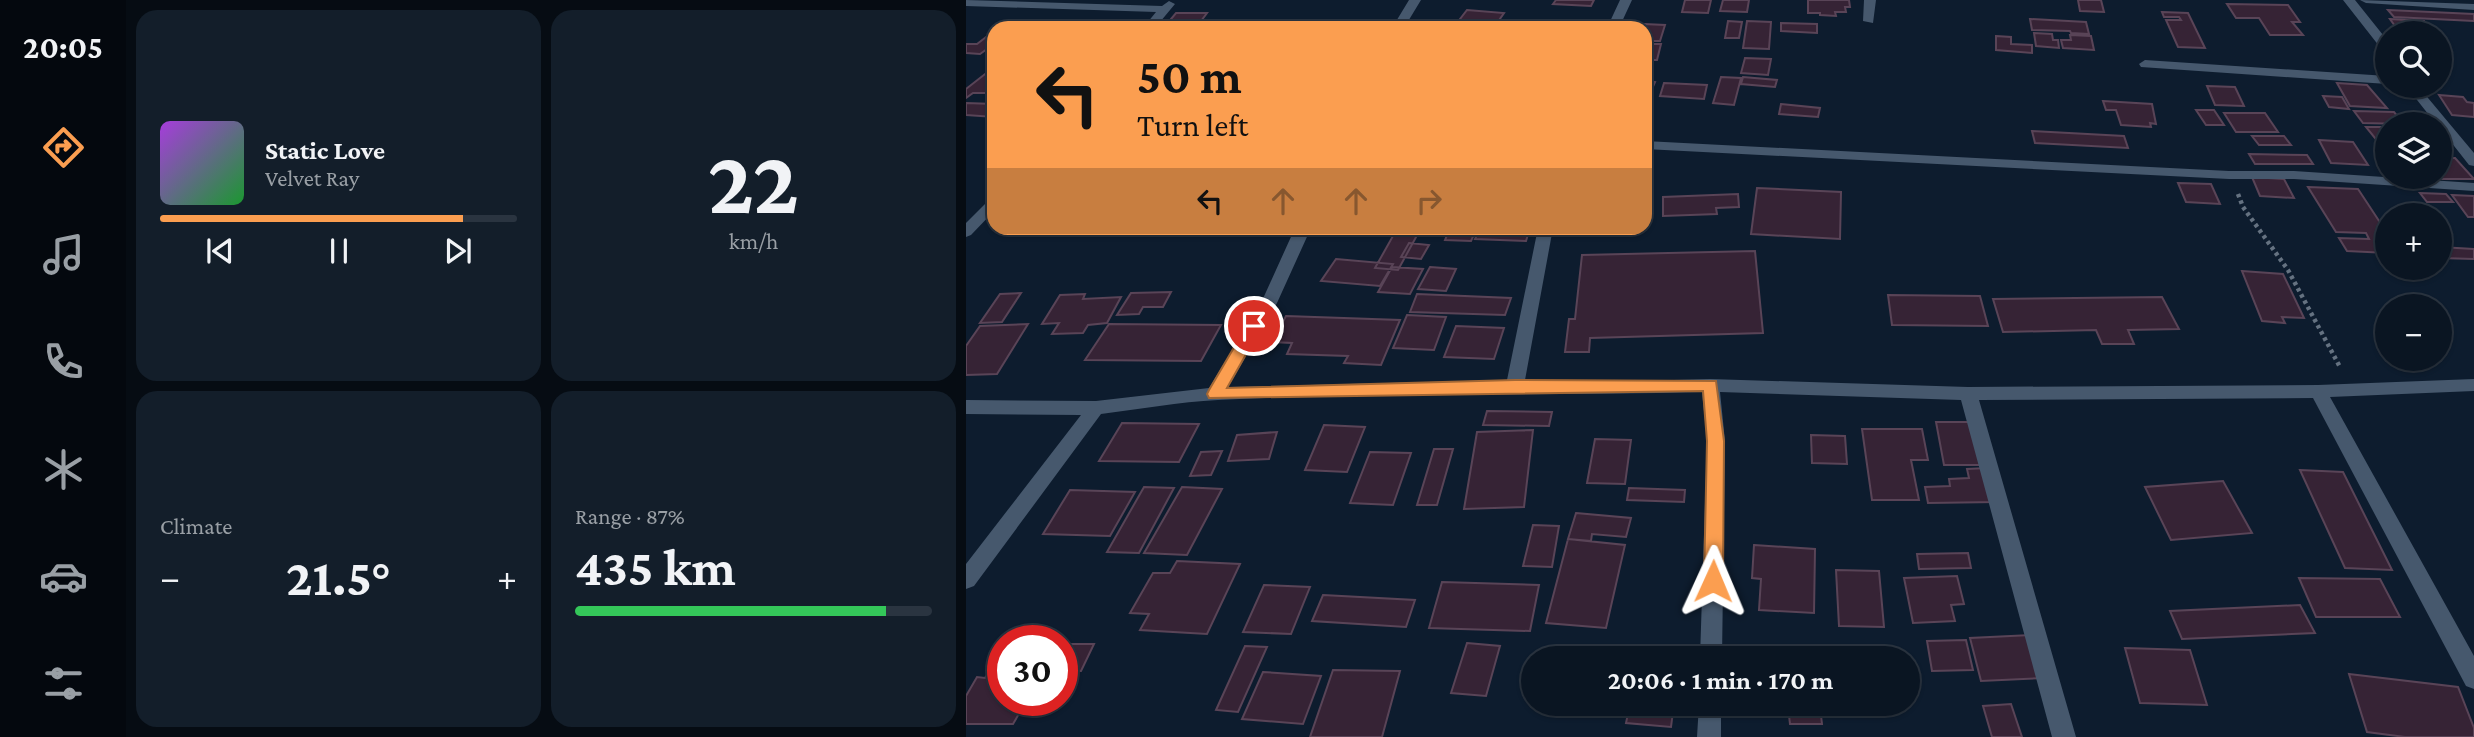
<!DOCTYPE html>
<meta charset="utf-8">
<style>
body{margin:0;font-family:"Crimson Pro",serif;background:#131e2a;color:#f1f3f6;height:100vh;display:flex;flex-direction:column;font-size:26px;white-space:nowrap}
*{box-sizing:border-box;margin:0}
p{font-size:23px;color:#999fa5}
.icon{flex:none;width:38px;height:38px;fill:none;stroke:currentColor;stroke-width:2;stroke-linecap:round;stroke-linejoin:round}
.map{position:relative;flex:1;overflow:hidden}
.side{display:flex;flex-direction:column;gap:10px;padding:10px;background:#060c13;width:840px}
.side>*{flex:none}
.hud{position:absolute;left:21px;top:21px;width:665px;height:214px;border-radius:21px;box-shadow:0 2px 5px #0004,0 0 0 2px #2a3440;background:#fb9e50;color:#111;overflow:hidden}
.buttons{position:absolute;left:1409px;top:21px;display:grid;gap:14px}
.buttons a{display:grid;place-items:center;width:77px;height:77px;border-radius:50%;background:#0a1522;box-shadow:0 2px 5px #0004,0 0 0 2px #2a3440;font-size:35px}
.speed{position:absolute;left:21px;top:625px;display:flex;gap:14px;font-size:35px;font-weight:700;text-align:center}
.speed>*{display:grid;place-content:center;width:91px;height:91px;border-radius:50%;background:#0a1522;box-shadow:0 2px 5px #0004,0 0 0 2px #2a3440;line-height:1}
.speed .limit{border:10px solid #d22;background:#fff;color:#111}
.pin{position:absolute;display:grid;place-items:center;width:60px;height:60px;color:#fff;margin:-30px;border:4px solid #fff;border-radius:50%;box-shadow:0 2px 7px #0007}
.me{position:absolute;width:77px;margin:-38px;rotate:1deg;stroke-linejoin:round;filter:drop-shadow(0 0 5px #0008)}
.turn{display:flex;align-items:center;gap:24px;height:147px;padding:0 35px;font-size:32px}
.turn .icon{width:91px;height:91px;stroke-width:2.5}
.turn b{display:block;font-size:49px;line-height:60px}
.lanes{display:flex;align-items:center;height:66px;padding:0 35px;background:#0003;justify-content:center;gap:35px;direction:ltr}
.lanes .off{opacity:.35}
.big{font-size:52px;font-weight:700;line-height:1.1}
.side .widget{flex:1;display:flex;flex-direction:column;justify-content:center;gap:10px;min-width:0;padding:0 24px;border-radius:21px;background:#131e2a}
.side .dial{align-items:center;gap:0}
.dial b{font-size:91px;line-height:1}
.song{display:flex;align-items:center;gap:21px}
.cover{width:84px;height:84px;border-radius:10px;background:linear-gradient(135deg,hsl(280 70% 55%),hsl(130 70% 35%))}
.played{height:7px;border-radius:4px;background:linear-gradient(90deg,#fb9e50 85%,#2a3440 85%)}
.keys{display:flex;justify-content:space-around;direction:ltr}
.heat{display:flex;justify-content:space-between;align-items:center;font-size:38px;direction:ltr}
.charge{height:10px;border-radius:5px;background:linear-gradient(90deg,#34c759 87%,#2a3440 0)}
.side .tiles{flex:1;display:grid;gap:10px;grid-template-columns:repeat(2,1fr)}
.trip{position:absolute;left:555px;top:646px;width:399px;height:70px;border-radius:35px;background:#0a1522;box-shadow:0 2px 5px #0004,0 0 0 2px #2a3440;font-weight:700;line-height:70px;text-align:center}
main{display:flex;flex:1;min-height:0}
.menu{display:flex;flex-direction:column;width:126px;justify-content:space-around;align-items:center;background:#04080e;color:#999fa5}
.menu .icon{width:49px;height:49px}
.menu .selected{color:#fb9e50}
.menu b{font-size:32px;color:#f1f3f6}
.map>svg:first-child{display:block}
.building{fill:#362335;stroke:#594457;stroke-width:2}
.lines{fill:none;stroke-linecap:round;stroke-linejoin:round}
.path{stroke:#657281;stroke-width:4.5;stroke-dasharray:3.5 3.5;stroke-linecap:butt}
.minor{fill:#46586d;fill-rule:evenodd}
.route{fill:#fb9e50;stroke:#a36734;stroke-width:2}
</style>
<main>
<nav class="menu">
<b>20:05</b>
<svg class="icon selected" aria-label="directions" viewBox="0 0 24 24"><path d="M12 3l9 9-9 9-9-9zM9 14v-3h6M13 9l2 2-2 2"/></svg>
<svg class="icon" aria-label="music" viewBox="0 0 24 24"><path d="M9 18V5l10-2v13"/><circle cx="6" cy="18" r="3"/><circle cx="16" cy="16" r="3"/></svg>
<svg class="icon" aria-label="phone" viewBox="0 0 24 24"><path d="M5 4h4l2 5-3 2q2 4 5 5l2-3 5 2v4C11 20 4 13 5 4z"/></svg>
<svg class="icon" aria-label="climate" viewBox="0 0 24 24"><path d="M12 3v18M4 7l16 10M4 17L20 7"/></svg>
<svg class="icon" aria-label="car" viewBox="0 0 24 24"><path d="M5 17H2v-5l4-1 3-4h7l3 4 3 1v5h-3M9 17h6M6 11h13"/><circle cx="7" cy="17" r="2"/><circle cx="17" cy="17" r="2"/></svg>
<svg class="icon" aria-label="filters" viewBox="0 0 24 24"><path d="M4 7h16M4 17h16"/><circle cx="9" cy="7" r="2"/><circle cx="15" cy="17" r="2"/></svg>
</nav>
<section class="side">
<div class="tiles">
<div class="widget">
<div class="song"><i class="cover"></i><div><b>Static Love</b><p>Velvet Ray</p></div></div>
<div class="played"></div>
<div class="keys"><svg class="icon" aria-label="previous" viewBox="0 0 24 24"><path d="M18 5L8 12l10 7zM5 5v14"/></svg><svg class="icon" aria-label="pause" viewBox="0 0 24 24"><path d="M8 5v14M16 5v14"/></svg><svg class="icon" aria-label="next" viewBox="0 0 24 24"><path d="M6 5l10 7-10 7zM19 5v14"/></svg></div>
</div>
<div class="widget dial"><b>22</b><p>km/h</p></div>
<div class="widget"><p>Climate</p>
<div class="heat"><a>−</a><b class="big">21.5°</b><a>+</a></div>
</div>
<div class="widget"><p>Range · 87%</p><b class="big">435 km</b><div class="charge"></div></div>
</div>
</section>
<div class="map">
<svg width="1508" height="737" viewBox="0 0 1508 737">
<rect width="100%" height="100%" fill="#0d1c2e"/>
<!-- building -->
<path class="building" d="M590 0H628L625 6 587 4Z
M719 0H745L742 13 716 12Z
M757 0H783L781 12 754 11Z
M842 0H883L884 7H879L880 12H869L870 16 854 15V13H842Z
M1112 0H1135L1138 12 1114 11Z
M1261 4 1322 5 1334 22H1326L1337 35H1304L1293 18H1270Z
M501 10 538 13 529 26 491 23Z
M1422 10 1508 14V21L1428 17Z
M1196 12 1222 13 1239 48 1212 47 1200 20H1215L1213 17H1198Z
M210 13H241L232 25H200Z
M1064 19 1120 22 1123 34 1105 33 1104 31 1066 30Z
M1424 19 1458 21 1467 33H1434Z
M762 21 776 22 773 38H759Z
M781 21 805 22 803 49 777 48Z
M815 23 851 24V33L815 31Z
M678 24 699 25 694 41H679Z
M1068 33 1086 34 1087 40H1092L1093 48 1070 46Z
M24 34 28 35V44L14 54 0 53V44H11Z
M1104 35 1125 36 1128 50 1097 48 1095 40H1105Z
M1030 36 1045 37V44L1066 45V53L1030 50Z
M679 44H695L691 60H679Z
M779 58 805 59 802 75 775 73Z
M28 67V87L21 93H7L0 98V89Z
M755 77 775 78 768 105 747 103Z
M777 77 811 80 809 87 775 84Z
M679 81 689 82 682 98H679Z
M698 83 741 85 738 99 694 96Z
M1371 83 1401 85 1421 108 1384 106Z
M1241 86 1269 87 1278 106 1249 105Z
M1473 95 1497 97 1501 102 1508 103V117L1486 115Z
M1357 96 1376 97 1383 109 1363 107Z
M1137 101 1186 104 1190 124 1184 123 1185 127 1155 125 1150 110H1140Z
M0 103 28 104V117L0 115Z
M815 104 854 108 852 117 813 114Z
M1230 110H1248L1258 125H1240Z
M1388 111 1428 112 1438 124 1397 123Z
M1258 113H1299L1312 132H1270Z
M1400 127H1421V153Z
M1066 131 1158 136 1162 148 1069 143Z
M1286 136H1318L1325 145H1293Z
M1353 140 1387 142 1402 165 1365 163Z
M1283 154 1341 155 1347 164H1289Z
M1474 158H1489L1508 179H1465L1463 177H1474Z
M1286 177 1318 179 1328 198 1294 196Z
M1212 183 1245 184 1254 204 1220 202Z
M1342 187 1392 189 1421 233V253L1381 251 1373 238 1403 239 1400 233 1370 232Z
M791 188 875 192 874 239 785 234Z
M1454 193 1480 194 1487 202H1461Z
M772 194 773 207 750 208 751 214 697 216V197Z
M1486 195 1508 196V217H1502Z
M403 228H455L432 270 409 268 427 236 399 234Z
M484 228H511L505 241 479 240Z
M514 228H564L560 241 509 239Z
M443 243 463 245 455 259 435 257Z
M1474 247 1508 249V259L1474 258Z
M789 251 797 333 624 338 623 352H599L603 319H609L616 255Z
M370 259 427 264 414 286 355 281Z
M426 267 457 269 444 294 412 292Z
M464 267 490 269 480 291 452 289Z
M1276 271 1317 274 1338 318 1316 317 1319 323 1296 321Z
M205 292 197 307H177L173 314 151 315 165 293Z
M55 293 36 322 14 323 34 294Z
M119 294 117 299 155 297 141 323 122 325 117 333 86 334 93 323 76 324 94 295Z
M451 294 545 298 539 315 444 312Z
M922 295 1014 296 1022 326 926 325Z
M1196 297 1213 329 1162 330 1168 344H1136L1130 330 1037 332 1027 299Z
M441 315 480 317 468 350 427 348Z
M320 316 434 320 415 365 378 363 382 356 321 354 326 343 306 342Z
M62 324 31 374 0 375V346L14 326Z
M143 324 255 325 235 361 119 360Z
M490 326 538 328 528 359 478 357Z
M521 411 586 412 583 426 517 425Z
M970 422H1007L1017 465H978Z
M156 423 233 424 213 462 133 461Z
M358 425 399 427 381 472 339 470Z
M896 429H956L962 460H945L953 500H906Z
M567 430 558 507 498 509 511 432Z
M311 432 303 459 262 461 271 435Z
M845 435 879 436 881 464 846 463Z
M629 439 665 440 659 484 621 483Z
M468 449H487L471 505H451Z
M256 451 245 475 224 476 235 452Z
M404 452 445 453 427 505 384 503Z
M1021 468 1030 502 962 503 959 487 984 486 983 479 1003 478 1001 469Z
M1334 470 1377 472 1426 570 1379 568Z
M1257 481 1286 533 1205 540 1179 487Z
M178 487 208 488 173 553 141 552Z
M216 487 256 489 221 555 178 553Z
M663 488 719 490 718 502 661 500Z
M104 490 169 492 144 536 77 534Z
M610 513 665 518 660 537 626 534 625 541 602 539Z
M567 525 593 526 586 567 557 566Z
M602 539 659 545 640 628 580 623Z
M788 545 849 549 848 613 793 610 795 579 786 578Z
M1002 553 1005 568 953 569 951 554Z
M211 561 274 564 241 634 174 630 183 614 164 613 187 573H204Z
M870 570 913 571 918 627 873 626Z
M991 576 998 604 985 605 989 621 947 623 938 578Z
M1333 578 1414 579 1434 617H1350Z
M476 582 573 585 564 631 463 628Z
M298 585 344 587 325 634 277 632Z
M357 595 449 600 440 627 346 621Z
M1334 605 1349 633 1216 639 1204 611Z
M1065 635 1078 678 1015 681 1004 638Z
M1000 640 1007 670 966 671 961 641Z
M501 643 534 646 520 696 485 693Z
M101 644H128L115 671H96V654Z
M279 646 301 647 272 712 250 710Z
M1159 648 1224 650 1241 705 1174 703Z
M37 649V700H61L47 724H0V696L11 677 19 678Z
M912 651 913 658H788V653Z
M367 670 434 671 416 737H344Z
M297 672 355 676 337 724 276 719Z
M1383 674 1492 687 1508 728V737H1439L1401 732Z
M664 704H708L705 727 660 723Z
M790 704H920V706L854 707 856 724H824L822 707 791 708Z
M1045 704 1056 737H1026L1017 706Z"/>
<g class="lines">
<!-- path -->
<path class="path" d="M1272 194 1277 207 1322 270 1374 367"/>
<!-- minor -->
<path class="minor" d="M0 0 196 6 203 1 209 4 189 28H177L190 12 0 6Z
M443 0H455L438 28H426Z
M654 0H666L653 28H641Z
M898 0H910L907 23 897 21Z
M1377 0H1389L1421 40V52L1417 51Z
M1394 0 1508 4V10L1400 3Z
M1179 60 1421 76V84L1175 67 1173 64Z
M1440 86H1452L1508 153V166L1503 165 1474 128V124H1470Z
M679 141 1263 171H1328L1508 183V191L1328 179H1263L679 149Z
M28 199V211L5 235 0 237V223L23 200Z
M329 228H345L311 303 262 387 541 380 572 228H587L559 380 633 382 744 379 1002 387 1352 385 1508 379V391L1364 397 1508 656V689L1500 686 1347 398 1013 400 1110 737H1086L995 400 754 392 759 441 756 658H734L741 441 736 392C574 396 413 392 252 400 213 402 174 409 135 414L8 586 0 589V564L115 415 0 414V400L130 401 243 388 295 303Z
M733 704H755V737H731Z"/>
</g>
<!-- route -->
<path class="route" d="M288 321 296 326 261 388 549 380 750 381 758 441 757 581 754 587 747 589 740 587 738 581 741 441 737 391 243 398 241 394 243 390 283 322Z"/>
</svg>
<div class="buttons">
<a><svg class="icon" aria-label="search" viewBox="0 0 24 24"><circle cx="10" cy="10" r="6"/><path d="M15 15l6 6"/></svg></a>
<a><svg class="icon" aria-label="layers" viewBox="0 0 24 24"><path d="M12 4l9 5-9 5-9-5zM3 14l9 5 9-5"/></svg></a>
<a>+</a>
<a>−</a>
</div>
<div class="speed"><div class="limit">30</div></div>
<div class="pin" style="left:288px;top:326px;background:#d93025"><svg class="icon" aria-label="arrive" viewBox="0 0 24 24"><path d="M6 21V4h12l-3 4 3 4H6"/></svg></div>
<svg class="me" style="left:747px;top:581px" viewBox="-20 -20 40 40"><path d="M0-17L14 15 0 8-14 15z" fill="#fb9e50" stroke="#fff" stroke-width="4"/></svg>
<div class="trip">20:06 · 1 min · 170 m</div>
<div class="hud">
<div class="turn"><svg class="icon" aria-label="left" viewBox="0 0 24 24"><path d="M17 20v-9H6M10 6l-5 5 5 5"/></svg><div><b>50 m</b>Turn left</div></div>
<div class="lanes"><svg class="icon" aria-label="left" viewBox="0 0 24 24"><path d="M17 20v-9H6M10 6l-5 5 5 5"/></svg><svg class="icon off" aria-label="ahead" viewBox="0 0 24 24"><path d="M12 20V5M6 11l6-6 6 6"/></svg><svg class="icon off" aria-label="ahead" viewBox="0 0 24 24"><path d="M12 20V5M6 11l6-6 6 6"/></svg><svg class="icon off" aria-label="right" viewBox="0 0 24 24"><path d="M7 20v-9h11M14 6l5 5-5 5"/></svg></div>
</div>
</div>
</main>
